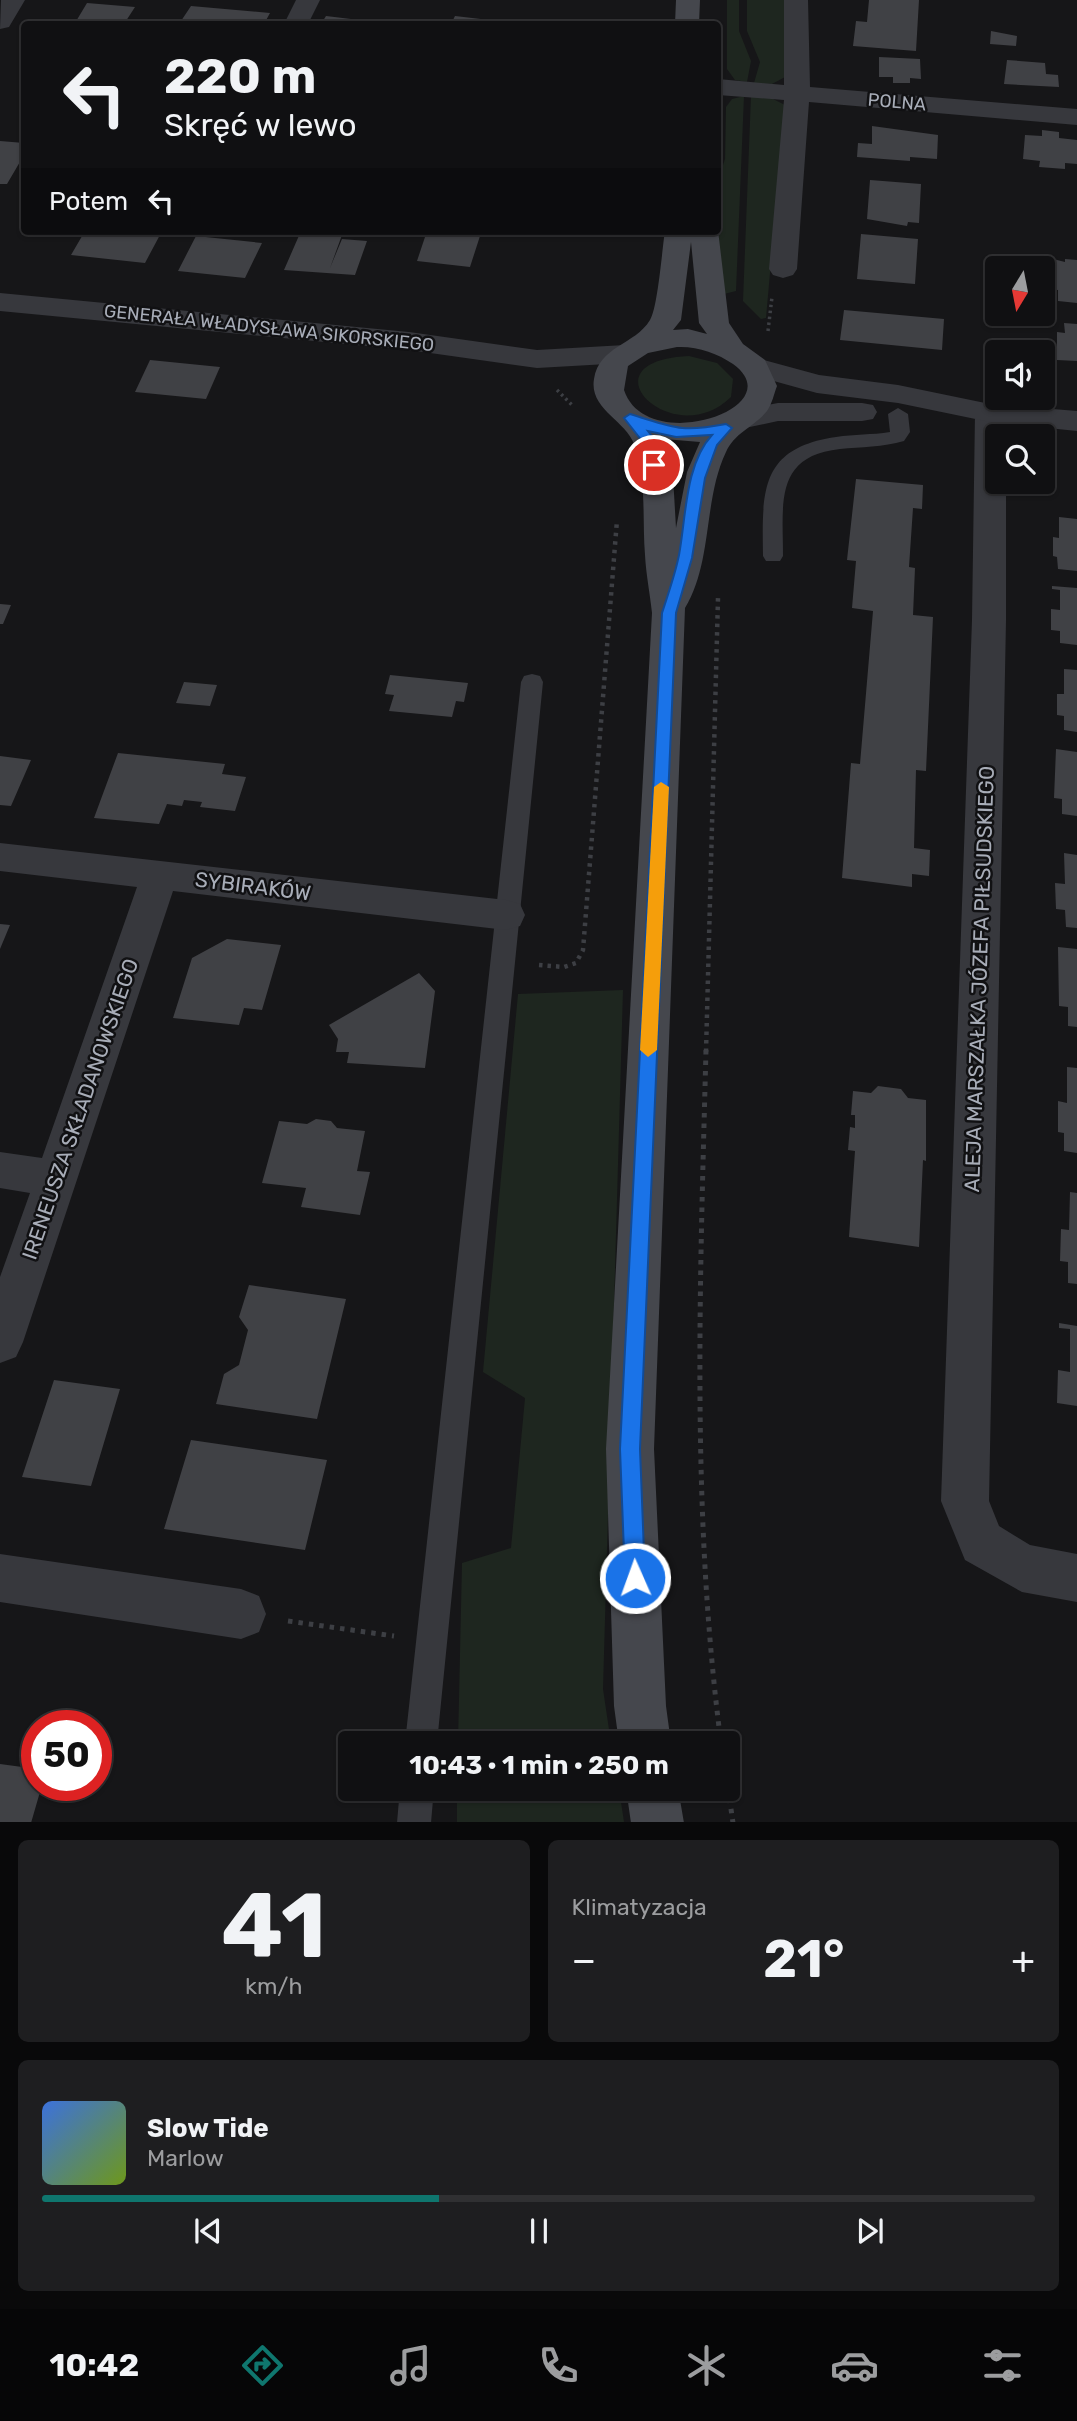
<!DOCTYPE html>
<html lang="pl">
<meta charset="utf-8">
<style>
body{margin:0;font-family:Rubik,sans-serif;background:#1e1e20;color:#f1f3f6;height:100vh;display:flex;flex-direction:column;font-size:26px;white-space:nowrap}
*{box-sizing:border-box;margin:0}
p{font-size:23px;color:#9c9d9f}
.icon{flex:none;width:38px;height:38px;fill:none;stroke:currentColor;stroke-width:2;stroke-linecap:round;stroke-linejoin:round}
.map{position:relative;height:1822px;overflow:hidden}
.details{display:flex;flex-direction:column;gap:18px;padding:18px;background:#09090a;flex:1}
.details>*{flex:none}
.guide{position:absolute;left:21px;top:21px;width:700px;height:214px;border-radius:7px;box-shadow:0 2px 5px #0004,0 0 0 2px #303032;background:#101012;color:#f1f3f6;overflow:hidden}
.needle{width:46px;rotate:190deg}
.fabs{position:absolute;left:985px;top:256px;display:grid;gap:14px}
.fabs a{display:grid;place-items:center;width:70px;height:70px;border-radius:7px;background:#101012;box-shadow:0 2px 5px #0004,0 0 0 2px #303032;font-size:35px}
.speed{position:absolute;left:21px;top:1710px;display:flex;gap:14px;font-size:35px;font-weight:700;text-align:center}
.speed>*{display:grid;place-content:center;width:91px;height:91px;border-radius:50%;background:#101012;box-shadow:0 2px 5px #0004,0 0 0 2px #303032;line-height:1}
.speed .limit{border:10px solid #d22;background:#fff;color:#111}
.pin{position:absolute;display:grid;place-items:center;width:60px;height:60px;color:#fff;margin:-30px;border:4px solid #fff;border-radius:50%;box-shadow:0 2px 7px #0007}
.me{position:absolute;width:77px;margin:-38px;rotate:358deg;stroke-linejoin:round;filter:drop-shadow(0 0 5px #0008)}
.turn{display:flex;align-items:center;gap:24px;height:147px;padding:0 28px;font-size:32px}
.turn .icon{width:91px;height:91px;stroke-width:2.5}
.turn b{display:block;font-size:49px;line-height:60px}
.then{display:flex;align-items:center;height:66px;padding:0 28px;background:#0003;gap:14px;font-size:26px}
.big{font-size:52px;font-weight:700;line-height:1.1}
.details .widget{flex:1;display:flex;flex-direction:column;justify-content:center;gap:10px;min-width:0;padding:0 24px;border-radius:10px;background:#1e1e20}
.details .dial{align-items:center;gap:0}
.dial b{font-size:91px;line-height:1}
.song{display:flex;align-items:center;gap:21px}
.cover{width:84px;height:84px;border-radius:10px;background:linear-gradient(135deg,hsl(220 70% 55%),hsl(80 70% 35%))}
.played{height:7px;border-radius:4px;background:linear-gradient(90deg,#0f766e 40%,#303032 40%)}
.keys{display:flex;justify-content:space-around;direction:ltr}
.heat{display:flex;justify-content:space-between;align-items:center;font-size:38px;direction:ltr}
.details .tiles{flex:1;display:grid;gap:18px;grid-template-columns:1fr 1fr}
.widget:last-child{grid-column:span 2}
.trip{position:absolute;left:338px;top:1731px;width:402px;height:70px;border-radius:7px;background:#101012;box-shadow:0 2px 5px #0004,0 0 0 2px #303032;font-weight:700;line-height:70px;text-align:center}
.menu{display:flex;height:112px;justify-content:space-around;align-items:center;background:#060607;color:#9c9d9f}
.menu .icon{width:49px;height:49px}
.menu .selected{color:#0f766e}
.menu b{font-size:32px;color:#f1f3f6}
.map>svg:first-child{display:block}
.green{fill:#1e261f}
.building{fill:#404145}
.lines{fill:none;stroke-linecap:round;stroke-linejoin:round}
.path-far2{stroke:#3d3f44;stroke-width:3.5;stroke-dasharray:2.5 3.5;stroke-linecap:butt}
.path-far1{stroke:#3d3f44;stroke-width:4.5;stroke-dasharray:3.5 5;stroke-linecap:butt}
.path{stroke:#3d3f44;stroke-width:5;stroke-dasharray:4.5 6;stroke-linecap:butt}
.service{fill:#37383d;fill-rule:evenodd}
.minor{fill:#37383d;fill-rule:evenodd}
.tertiary{fill:#37383d;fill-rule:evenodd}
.secondary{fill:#45474d;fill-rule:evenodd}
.route{fill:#1a73e8;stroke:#114b97;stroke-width:2}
.slow{fill:#f59e0b}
.labels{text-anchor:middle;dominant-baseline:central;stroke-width:5;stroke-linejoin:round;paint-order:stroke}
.far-street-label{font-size:18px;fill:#a8adb8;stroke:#111113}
.street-label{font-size:21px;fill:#a8adb8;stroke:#111113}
</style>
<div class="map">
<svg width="1077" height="1823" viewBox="0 0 1077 1823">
<rect width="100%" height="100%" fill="#161618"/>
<!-- green -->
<path class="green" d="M727 0H739V31L751 61 747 82 735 80 727 69Z
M747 0H785V77L772 84 754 83 760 62 747 31Z
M744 96 736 291 720 295 718 180 725 159 726 107 732 99Z
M751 96 769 97 785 105 766 318 761 319 743 301Z
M689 356 717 363 733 379 731 397C673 454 579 361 689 356Z
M623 990 603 1689 611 1743H458L462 1563 511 1548 525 1398 483 1372 518 994Z
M457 1789H619L624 1822H457Z"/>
<!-- building -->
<path class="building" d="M869 0H919L916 51 853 46 856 21 867 22Z
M87 3 135 7 124 24 75 23Z
M191 6 270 13 264 24H179Z
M326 16 376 22 374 24H321Z
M455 16 498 21 497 24H451Z
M991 31 1017 36 1016 46 990 44Z
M879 57 920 59 921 79 910 78V83H893V77H879Z
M1007 60 1045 63 1046 74 1058 75 1059 87 1004 84Z
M872 126 938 135 937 159 910 157V161L857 157 858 143 872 144Z
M1042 130 1059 132V138L1077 140V164L1065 163V169L1039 167 1040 161 1023 159 1025 135 1042 136Z
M0 141 24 143V155L7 184H0Z
M870 180 921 184 919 223 908 222 907 226 867 219Z
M85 231H139L161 233 145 263 71 255Z
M301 231 342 235 330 268 342 239 367 241 355 275 284 270Z
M427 231 480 236 470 267 417 261Z
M861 234 918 239 915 284 857 279Z
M196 236 262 243 245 278 178 271Z
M1045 257 1065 262V259L1077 260V303L1058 301V290L1048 289V277H1043V268H1035L1034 262Z
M844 310 944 319 942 350 840 340Z
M1064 323 1077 324V361L1057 360V332L1065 333Z
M150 360 220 367 206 399 135 392Z
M856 479 923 485 922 509 913 508 909 567 915 568 913 615 933 617 926 771 916 770 914 848 930 850 929 876 912 874V887L842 878 851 763 860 764 873 611 852 608 856 561 847 560Z
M1059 517 1077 519V571L1058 569 1057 557 1053 556V537L1059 538Z
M1052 586 1077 588V645L1060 643V631L1051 630V609L1060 610V590L1052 589Z
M0 604 11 605 3 624H0Z
M1064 669 1077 670V732L1064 730V716L1057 715V694H1064Z
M390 675 468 683 464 702 456 701 452 717 389 711 394 695 385 694Z
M184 682 217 685 210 706 176 703Z
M1056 749 1077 752V816L1062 814V799L1054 798Z
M118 753 225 764 222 774 246 777 235 811 200 807 202 802 184 800 182 806 167 804 159 824 94 818Z
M0 756 31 760 11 806 0 805Z
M1064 853 1077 855V928L1066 927 1065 910 1056 909 1055 883 1065 884Z
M0 924 10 925 0 949Z
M227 939 281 945 262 1010 244 1008 239 1025 173 1018 192 958Z
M1058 947 1077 949V1027L1068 1026V1007L1059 1006Z
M419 973 435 991 425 1068 347 1063 349 1052H336L338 1039 329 1025Z
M1067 1067 1077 1068V1153L1064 1151V1133L1058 1132V1101L1067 1103Z
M878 1086 901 1089 908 1098 926 1100V1161L923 1160 919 1247 849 1237 855 1151 848 1150 850 1127 855 1128V1115H851L853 1091 871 1093Z
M316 1119 331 1121 337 1128 365 1131 357 1171 370 1172 360 1215 301 1207 306 1188 262 1183 279 1121 307 1124Z
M1070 1192 1077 1193V1284L1068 1283V1262L1060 1261 1061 1229 1069 1230Z
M249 1285 346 1299 317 1419 216 1404 224 1374 239 1365 248 1330 239 1317Z
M1059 1323 1077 1326V1406L1057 1403 1058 1370 1070 1372V1329L1059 1328Z
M54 1380 120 1389 91 1486 22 1477Z
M191 1440 327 1460 305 1550 164 1529Z
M0 1764 37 1769V1785H42L31 1823H0Z"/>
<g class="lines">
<!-- path-far2 -->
<path class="path-far2" d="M768 331 772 297
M557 390 573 406"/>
<!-- path-far1 -->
<path class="path-far1" d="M539 965 564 967 576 963 583 950 617 520
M706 1052 718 598"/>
<!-- path -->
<path class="path" d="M706 1050C700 1282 691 1512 721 1743
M288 1621 394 1636
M728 1788 733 1823"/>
<!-- service -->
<path class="service" d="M898 408 908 414 910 432 904 441C883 447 861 447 840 449 774 456 783 504 783 556L780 561H766L763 556C762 491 760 448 836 437 854 434 872 435 890 432L888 414Z
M532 674 540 676 543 682 437 1743H405L521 682 524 676Z
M400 1788H434L431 1823H397Z"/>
<!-- minor -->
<path class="minor" d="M1 0H25L9 27 0 29Z
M296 0H320L308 24H284Z
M784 0H808L810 87 1077 109V125L809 102 797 269 793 275 783 278 773 275 769 269 784 100 718 95V79L784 85Z
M0 293 409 332 537 350 625 345 635 348 640 354 635 360 625 363 537 368 409 350 0 311Z
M990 404 1001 406 1005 413V436H998V481H1006V620L989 1501 999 1526 1030 1545 1077 1554V1602L1022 1592 965 1560 941 1501 972 620 975 413 979 406Z
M0 843 506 900 520 904 525 915 520 926 506 930 173 891 23 1342 16 1357 0 1363V1277L30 1193 0 1188V1152L42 1158 137 887 0 871Z
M0 1554 241 1589 259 1596 266 1614 259 1632 241 1639 0 1602Z"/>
<!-- tertiary -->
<path class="tertiary" d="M756 358 819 375 898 385 990 404 1077 411V431L990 422 898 403 817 393 745 373 741 367 745 361Z
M778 403H862L873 405 877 412 873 419 862 421H778L745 428 734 425 730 418 734 411Z"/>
<!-- secondary -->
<path class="secondary" d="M676 0H700L699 24H675Z
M718 230 729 323 743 344 765 360 777 386C774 394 772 404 767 411 754 427 735 432 726 452 703 500 713 562 685 608L654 1449 666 1706 671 1743H619L614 1706 606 1449 652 613C650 594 646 574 645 555 642 519 647 478 634 444 625 420 589 409 594 379 599 346 635 345 650 320 658 307 662 249 665 231ZM691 242 699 323 707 334 688 329 673 330 681 320ZM677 347C697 346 717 353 733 364 794 408 646 457 624 390L628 366 648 353ZM664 439 700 442 687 472 676 528 673 476Z
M626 1788H678L684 1823H631Z"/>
</g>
<!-- route -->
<path class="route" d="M630 414C673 427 679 433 726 424L732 428 717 445 705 478 692 558 676 613 640 1449 645 1578 642 1585 635 1588 628 1585 625 1578 620 1449 662 613C668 594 675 575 679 555 686 518 685 464 712 435L676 437 648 431 655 440 661 465 654 469 648 465 642 441 624 418Z"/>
<!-- slow -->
<path class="slow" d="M661 782 669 787 657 1050 648 1057 640 1050 654 787Z"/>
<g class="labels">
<!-- far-street labels -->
<g class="far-street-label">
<text transform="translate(897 102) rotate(5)">POLNA</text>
<text transform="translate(269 328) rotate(6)">GENERAŁA WŁADYSŁAWA SIKORSKIEGO</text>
</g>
<!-- street labels -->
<g class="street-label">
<text transform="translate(253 886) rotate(7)">SYBIRAKÓW</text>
<text transform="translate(979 979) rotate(-88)">ALEJA MARSZAŁKA JÓZEFA PIŁSUDSKIEGO</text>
<text transform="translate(80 1109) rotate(-71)">IRENEUSZA SKŁADANOWSKIEGO</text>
</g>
</g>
</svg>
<div class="fabs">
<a><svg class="needle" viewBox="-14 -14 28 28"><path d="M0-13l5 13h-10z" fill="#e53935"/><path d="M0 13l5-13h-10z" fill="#9c9d9f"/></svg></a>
<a><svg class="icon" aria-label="sound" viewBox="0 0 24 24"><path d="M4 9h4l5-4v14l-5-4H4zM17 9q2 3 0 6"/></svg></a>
<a><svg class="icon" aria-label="search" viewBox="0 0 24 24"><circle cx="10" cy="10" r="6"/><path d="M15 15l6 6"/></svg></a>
</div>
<div class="speed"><div class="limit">50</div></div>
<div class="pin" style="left:654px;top:465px;background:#d93025"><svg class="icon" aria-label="arrive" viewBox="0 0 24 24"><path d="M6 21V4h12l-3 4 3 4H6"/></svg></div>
<svg class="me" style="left:635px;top:1578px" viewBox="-20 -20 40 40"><circle r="17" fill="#1a73e8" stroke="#fff" stroke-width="3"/><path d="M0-11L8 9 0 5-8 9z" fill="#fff"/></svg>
<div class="trip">10:43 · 1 min · 250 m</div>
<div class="guide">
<div class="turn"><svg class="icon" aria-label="left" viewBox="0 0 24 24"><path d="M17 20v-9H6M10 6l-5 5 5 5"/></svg><div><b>220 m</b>Skręć w lewo</div></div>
<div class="then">Potem<svg class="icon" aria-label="left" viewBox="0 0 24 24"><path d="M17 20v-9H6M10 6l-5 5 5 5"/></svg></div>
</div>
</div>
<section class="details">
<div class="tiles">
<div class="widget dial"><b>41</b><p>km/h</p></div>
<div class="widget"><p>Klimatyzacja</p>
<div class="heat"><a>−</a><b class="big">21°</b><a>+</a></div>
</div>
<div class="widget">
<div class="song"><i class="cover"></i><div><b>Slow Tide</b><p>Marlow</p></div></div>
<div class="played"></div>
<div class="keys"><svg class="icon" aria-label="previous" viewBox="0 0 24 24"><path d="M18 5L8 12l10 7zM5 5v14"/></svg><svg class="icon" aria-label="pause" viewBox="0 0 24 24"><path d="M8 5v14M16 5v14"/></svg><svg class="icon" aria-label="next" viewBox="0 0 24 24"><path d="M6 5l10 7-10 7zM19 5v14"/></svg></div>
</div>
</div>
</section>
<nav class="menu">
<b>10:42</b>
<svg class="icon selected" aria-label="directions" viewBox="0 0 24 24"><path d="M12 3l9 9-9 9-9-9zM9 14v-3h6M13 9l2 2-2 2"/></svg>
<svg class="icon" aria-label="music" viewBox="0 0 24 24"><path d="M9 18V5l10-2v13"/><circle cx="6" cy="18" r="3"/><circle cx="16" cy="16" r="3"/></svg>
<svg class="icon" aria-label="phone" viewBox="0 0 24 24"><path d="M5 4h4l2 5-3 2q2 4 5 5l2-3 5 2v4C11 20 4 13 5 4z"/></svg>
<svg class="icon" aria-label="climate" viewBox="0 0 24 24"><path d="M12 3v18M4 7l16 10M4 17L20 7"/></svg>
<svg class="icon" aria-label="car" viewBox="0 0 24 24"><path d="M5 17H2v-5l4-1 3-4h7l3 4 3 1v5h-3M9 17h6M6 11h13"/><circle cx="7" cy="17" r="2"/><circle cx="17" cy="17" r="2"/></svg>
<svg class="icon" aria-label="filters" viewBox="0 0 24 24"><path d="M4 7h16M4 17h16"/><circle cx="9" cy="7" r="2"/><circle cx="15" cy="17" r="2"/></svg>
</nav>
